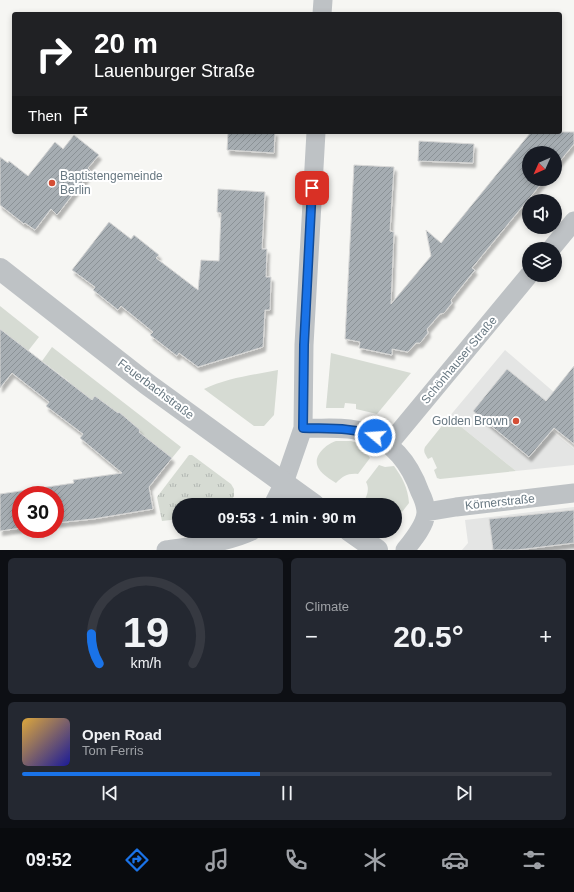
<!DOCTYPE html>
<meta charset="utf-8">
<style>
body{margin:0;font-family:Arial,sans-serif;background:#242831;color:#f1f3f6;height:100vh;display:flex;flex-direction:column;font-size:15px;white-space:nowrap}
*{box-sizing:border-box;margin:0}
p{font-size:13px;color:#9ea1a6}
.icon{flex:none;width:22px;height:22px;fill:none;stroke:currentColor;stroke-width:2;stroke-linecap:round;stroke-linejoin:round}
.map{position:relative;height:550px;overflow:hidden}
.side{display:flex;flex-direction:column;gap:8px;padding:8px;background:#0d0f14;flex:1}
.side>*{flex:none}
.hud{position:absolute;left:12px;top:12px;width:550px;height:122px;border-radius:4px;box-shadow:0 2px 6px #0003;background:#202124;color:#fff;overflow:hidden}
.needle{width:26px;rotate:225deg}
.buttons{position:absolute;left:522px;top:146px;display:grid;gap:8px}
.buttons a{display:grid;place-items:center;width:40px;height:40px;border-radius:50%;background:#171b24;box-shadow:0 2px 6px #0003;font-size:20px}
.speed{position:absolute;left:12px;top:486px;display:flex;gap:8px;font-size:20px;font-weight:700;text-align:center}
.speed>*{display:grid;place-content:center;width:52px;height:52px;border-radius:50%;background:#171b24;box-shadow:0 2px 6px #0003;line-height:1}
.speed .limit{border:6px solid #d22;background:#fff;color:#111}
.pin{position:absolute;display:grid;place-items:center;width:34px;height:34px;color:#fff;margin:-17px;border-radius:8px;box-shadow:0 2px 6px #0006}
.me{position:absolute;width:44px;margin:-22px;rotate:288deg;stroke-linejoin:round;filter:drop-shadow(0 0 3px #0008)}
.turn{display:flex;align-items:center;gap:14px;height:84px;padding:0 16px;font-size:18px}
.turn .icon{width:52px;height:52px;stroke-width:2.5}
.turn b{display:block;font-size:28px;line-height:34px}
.then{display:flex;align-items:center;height:38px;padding:0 16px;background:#0003;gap:8px;font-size:15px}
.big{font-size:30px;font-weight:700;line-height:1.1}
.side .card{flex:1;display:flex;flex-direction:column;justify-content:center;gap:6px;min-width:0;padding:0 14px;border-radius:6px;background:#242831}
.side .dial{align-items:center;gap:0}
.dial svg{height:104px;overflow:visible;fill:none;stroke:#363941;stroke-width:7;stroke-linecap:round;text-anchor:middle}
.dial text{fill:#f1f3f6;stroke:none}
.song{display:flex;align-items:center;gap:12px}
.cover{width:48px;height:48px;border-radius:6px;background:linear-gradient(135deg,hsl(40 70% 55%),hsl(240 70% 35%))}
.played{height:4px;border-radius:2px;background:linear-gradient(90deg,#1a73e8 45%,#363941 45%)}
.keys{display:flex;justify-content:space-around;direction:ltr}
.heat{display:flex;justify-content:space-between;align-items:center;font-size:22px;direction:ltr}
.side .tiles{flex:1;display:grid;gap:8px;grid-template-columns:1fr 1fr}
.card:last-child{grid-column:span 2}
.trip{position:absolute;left:172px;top:498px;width:230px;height:40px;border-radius:20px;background:#171b24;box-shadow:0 2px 6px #0003;font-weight:700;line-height:40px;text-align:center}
.tab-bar{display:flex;height:64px;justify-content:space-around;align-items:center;background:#090b0e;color:#9ea1a6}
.tab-bar .icon{width:28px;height:28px}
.tab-bar .current{color:#1a73e8}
.tab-bar b{font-size:18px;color:#f1f3f6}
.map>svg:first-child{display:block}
.built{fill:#e4e5e4}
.green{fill:#d6dbd3}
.park{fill:url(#park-tufts)}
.building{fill:url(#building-hatch);stroke:#d7d7d6;filter:url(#shadow)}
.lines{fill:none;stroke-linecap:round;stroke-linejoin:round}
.minor{stroke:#bec2c5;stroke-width:19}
.tertiary{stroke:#bec2c5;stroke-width:22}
.route-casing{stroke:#114b97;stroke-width:10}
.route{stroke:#1a73e8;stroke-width:7}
.poi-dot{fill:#d44e35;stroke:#fff;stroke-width:1.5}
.labels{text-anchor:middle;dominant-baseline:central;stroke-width:4;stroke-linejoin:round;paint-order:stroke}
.poi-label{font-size:12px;fill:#687882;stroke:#fff;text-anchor:start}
.street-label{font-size:12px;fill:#687882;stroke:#fff}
</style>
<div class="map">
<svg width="574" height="550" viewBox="0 0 574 550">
<defs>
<pattern id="park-tufts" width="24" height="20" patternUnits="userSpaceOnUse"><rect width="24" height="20" fill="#d6dbd3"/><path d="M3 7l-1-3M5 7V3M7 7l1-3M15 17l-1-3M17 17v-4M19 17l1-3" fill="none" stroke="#b1b6b1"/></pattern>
<pattern id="building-hatch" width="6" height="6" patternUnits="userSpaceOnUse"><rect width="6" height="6" fill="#a6adb2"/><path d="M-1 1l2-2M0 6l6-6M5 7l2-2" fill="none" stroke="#8b9296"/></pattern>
<filter id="shadow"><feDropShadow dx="2.5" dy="4.5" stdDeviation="1" flood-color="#0004"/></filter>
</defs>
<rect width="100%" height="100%" fill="#f6f6f3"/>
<!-- built -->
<path class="built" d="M505 350 555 393 552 431 574 449V465L516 471 449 417Z
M574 507V550H462L468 543 465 520Z"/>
<!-- green -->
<path class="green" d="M0 306 39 337 28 351 0 329Z
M52 347 181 447 172 458 153 444 133 439 140 430 119 412 113 418 90 402 67 380 42 361Z
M331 353 411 373 377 414 356 409V404L345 403 344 408H326Z
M278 370 274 415 264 426H254L204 389C227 378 253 375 278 370Z
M449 417 516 471 440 479 437 478 434 470 437 468 432 457 428 459C425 454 423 452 425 447Z
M336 441H351L367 446 368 455 370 458 358 474C348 473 343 476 336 483 330 479 323 475 319 469 311 457 326 444 336 441Z
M379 465 385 467 394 466C402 477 408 488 409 503L395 521V505H366L363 503C367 496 370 489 366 482Z"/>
<!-- park -->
<path class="park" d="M189 455H192L231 484 234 489V496L232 500 226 505H179V519L162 521 157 497Z"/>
<!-- building -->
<path class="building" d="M228 132H275L274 153 227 150Z
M531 132H574V144L555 167V153H529V179H545L472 268 475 270 451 300 452 303 444 313 440 314 427 329 428 333 420 343H416L408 352 392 349V355L359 348 360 342 345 339 354 165 394 167 390 231 394 232 391 304 431 256 426 230 441 243Z
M74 135 99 155 88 168 91 171 57 215 51 209 35 230 25 223 24 224 0 205V157L8 163 9 161 28 176 55 142 63 149Z
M419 141 474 144 473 163 418 161Z
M218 189 265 192 262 249H267L266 277H271L270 310H265L263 347 198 367 179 353 177 356 150 335 153 332 121 306 118 310 93 290 95 287 72 270 109 222 131 239 134 235 159 255 156 258 198 290 201 260 219 261 221 213 217 212Z
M0 329 92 400 95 396 118 413 119 412 140 430 139 432 172 458 149 487 153 509 93 519 55 523V495H21V528L0 531V494L74 483 73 480 122 473 80 438 83 434 46 406 49 402 12 373 0 388Z
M574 366V444L554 428 529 457 473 411 507 369 546 401Z
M574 510V543L517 550H493L489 519Z"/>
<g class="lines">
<!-- minor -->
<path class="minor" d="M322 14 323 0
M551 249 574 221
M303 428C323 429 346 426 364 432 394 442 410 464 420 492 423 498 426 506 426 513 425 526 413 540 405 550
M389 444 529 275
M273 505 284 483 303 428 304 345 316 132
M426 512 456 507 574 493
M166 550C193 546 227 543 252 531"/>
<!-- tertiary -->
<path class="tertiary" d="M0 269 147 384 314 505
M350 531 377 550"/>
</g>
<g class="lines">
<defs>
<path id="route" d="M312 188 304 345 303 428C328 429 352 427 375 436"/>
</defs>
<!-- route casing -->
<use href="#route" class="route-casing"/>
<!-- route -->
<use href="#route" class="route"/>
</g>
<!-- markers -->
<g class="poi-dot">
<circle cx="52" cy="183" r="4"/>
<circle cx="516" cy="421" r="4"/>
</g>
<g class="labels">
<!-- poi labels -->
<g class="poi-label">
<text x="60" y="176">Baptistengemeinde<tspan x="60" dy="14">Berlin</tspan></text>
<text x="508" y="421" text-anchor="end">Golden Brown</text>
</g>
<!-- street labels -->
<g class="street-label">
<text transform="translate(459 360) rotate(-50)">Schönhauser Straße</text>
<text transform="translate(156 389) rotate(37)">Feuerbachstraße</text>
<text transform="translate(500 502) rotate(-6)">Körnerstraße</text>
</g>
</g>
</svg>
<div class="buttons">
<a><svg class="needle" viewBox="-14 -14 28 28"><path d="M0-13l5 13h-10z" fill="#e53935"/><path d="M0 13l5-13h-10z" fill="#9ea1a6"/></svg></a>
<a><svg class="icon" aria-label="sound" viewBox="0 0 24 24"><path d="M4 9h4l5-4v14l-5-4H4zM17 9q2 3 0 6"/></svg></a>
<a><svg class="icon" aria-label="layers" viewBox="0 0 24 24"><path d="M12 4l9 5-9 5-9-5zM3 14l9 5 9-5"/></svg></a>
</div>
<div class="speed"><div class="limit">30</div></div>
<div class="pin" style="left:312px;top:188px;background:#d93025"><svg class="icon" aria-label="arrive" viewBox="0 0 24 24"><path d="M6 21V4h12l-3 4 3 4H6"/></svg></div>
<svg class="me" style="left:375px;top:436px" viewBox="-20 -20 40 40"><circle r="17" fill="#1a73e8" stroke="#fff" stroke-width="3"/><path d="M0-11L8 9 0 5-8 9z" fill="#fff"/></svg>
<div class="trip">09:53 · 1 min · 90 m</div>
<div class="hud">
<div class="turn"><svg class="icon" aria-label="right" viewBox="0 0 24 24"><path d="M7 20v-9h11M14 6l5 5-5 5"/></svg><div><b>20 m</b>Lauenburger Straße</div></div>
<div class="then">Then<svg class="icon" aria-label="arrive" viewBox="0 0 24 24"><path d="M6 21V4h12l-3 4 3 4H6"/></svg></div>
</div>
</div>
<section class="side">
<div class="tiles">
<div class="card dial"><svg viewBox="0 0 100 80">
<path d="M14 69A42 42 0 1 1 86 69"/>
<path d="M14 69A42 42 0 0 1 8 46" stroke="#1a73e8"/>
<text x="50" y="56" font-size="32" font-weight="700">19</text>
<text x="50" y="72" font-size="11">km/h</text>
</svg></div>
<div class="card"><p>Climate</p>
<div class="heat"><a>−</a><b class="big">20.5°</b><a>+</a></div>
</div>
<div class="card">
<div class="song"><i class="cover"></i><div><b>Open Road</b><p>Tom Ferris</p></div></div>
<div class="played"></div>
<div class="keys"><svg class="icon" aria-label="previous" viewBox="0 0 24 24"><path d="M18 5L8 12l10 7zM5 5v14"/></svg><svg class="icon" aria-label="pause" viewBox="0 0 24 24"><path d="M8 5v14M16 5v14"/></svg><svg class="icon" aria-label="next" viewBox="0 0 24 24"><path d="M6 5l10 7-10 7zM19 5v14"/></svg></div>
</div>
</div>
</section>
<nav class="tab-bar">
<b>09:52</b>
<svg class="icon current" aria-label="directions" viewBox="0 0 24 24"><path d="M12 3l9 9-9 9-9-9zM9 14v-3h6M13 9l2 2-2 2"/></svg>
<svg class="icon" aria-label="music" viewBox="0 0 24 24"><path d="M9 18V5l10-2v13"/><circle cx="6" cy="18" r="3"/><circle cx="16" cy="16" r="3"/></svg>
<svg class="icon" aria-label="phone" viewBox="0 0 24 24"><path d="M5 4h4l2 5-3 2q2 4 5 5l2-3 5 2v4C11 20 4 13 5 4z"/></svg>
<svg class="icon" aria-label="climate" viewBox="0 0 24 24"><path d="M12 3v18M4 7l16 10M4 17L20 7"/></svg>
<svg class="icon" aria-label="car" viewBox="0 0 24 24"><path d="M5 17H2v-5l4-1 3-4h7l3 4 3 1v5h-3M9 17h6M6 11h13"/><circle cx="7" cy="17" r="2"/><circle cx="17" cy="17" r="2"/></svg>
<svg class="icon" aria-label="filters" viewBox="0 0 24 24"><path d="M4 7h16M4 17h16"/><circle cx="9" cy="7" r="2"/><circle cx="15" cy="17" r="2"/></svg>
</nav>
